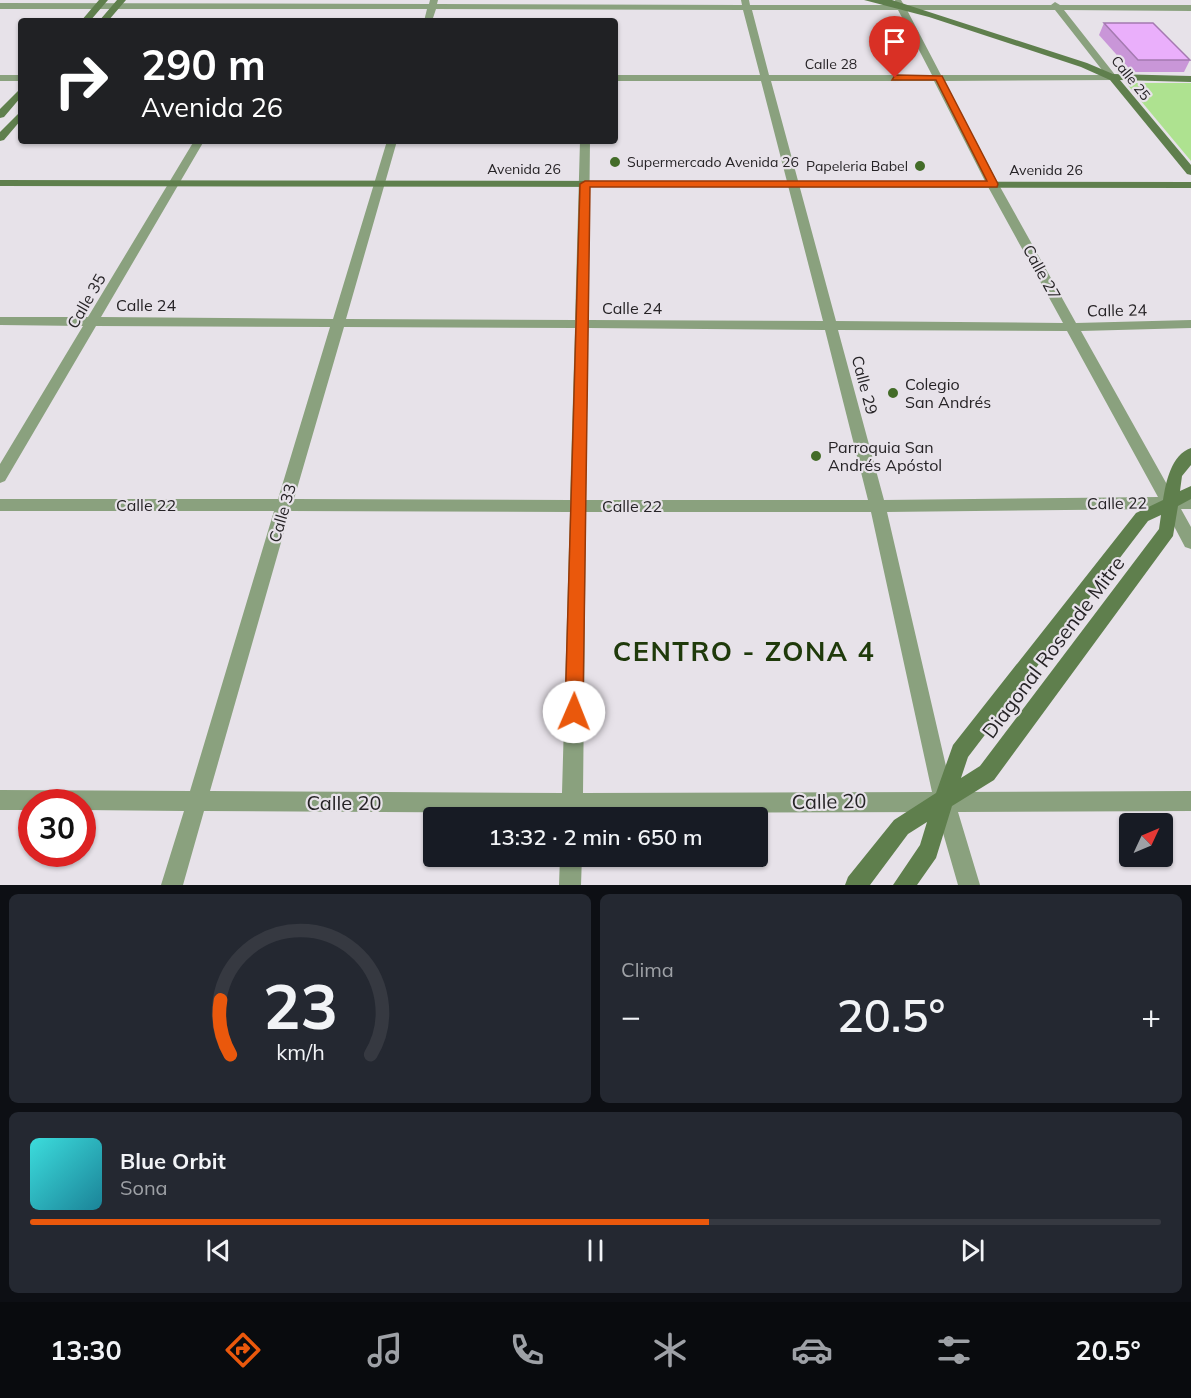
<!DOCTYPE html>
<html lang="es">
<meta charset="utf-8">
<style>
body{margin:0;font-family:Mulish,sans-serif;background:#242831;color:#f1f3f6;height:100vh;display:flex;flex-direction:column;font-size:22px;white-space:nowrap}
*{box-sizing:border-box;margin:0}
p{font-size:20px;color:#9ea1a6}
.icon{flex:none;width:33px;height:33px;fill:none;stroke:currentColor;stroke-width:2;stroke-linecap:round;stroke-linejoin:round}
.map{position:relative;height:885px;overflow:hidden}
.drawer{display:flex;flex-direction:column;gap:9px;padding:9px;background:#0d0f14;flex:1}
.drawer>*{flex:none}
.banner{position:absolute;left:18px;top:18px;width:600px;height:126px;border-radius:6px;box-shadow:0 2px 4px #0004;background:#202124;color:#fff;overflow:hidden}
.needle{width:39px;rotate:46deg}
.fabs{position:absolute;left:1119px;top:813px;display:grid;gap:12px}
.fabs a{display:grid;place-items:center;width:54px;height:54px;border-radius:6px;background:#171b24;box-shadow:0 2px 4px #0004;font-size:30px}
.speed{position:absolute;left:18px;top:789px;display:flex;gap:12px;font-size:30px;font-weight:700;text-align:center}
.speed>*{display:grid;place-content:center;width:78px;height:78px;border-radius:50%;background:#171b24;box-shadow:0 2px 4px #0004;line-height:1}
.speed .limit{border:9px solid #d22;background:#fff;color:#111}
.pin{position:absolute;display:grid;place-items:center;width:51px;height:51px;color:#fff;margin:-62px -26px;border-radius:50% 50% 50% 0;rotate:-45deg;box-shadow:0 0 6px #0007}
.pin .icon{rotate:45deg}
.me{position:absolute;width:66px;margin:-33px;rotate:1deg;stroke-linejoin:round;filter:drop-shadow(0 0 4px #0008)}
.turn{display:flex;align-items:center;gap:21px;height:126px;padding:0 24px;font-size:27px}
.turn .icon{width:78px;height:78px;stroke-width:2.5}
.turn b{display:block;font-size:42px;line-height:51px}
.big{font-size:45px;font-weight:600;line-height:1.1}
.drawer .card{flex:1;display:flex;flex-direction:column;justify-content:center;gap:9px;min-width:0;padding:0 21px;border-radius:9px;background:#242831}
.drawer .dial{align-items:center;gap:0}
.dial svg{height:156px;overflow:visible;fill:none;stroke:#363941;stroke-width:7;stroke-linecap:round;text-anchor:middle}
.dial text{fill:#f1f3f6;stroke:none}
.song{display:flex;align-items:center;gap:18px}
.cover{width:72px;height:72px;border-radius:9px;background:linear-gradient(135deg,hsl(180 70% 55%),hsl(190 70% 35%))}
.played{height:6px;border-radius:3px;background:linear-gradient(90deg,#ea580c 60%,#363941 60%)}
.keys{display:flex;justify-content:space-around;direction:ltr}
.heat{display:flex;justify-content:space-between;align-items:center;font-size:33px;direction:ltr}
.drawer .tiles{flex:1;display:grid;gap:9px;grid-template-columns:1fr 1fr}
.card:last-child{grid-column:span 2}
.trip{position:absolute;left:423px;top:807px;width:345px;height:60px;border-radius:6px;background:#171b24;box-shadow:0 2px 4px #0004;font-weight:600;line-height:60px;text-align:center}
.dock{display:flex;height:96px;justify-content:space-around;align-items:center;background:#090b0e;color:#9ea1a6}
.dock .icon{width:42px;height:42px}
.dock .on{color:#ea580c}
.dock b{font-size:27px;color:#f1f3f6}
.map>svg:first-child{display:block}
.green{fill:#aee290}
.lines{fill:none;stroke-linecap:round;stroke-linejoin:round}
.minor{fill:#8aa17e;fill-rule:evenodd}
.secondary{fill:#5f7f4d;fill-rule:evenodd}
.wall{fill:#c996d8}
.building{fill:#eaaffb;stroke:#a47ab0;stroke-width:1.5}
.route{fill:#ea580c;stroke:#983908;stroke-width:1.5}
.poi-dot{fill:#436c28;stroke:#e7e2e9;stroke-width:2}
.labels{text-anchor:middle;dominant-baseline:central;stroke-width:4.5;stroke-linejoin:round;paint-order:stroke}
.far-street-label{font-size:14px;fill:#262326;stroke:#e7e2e9}
.far-poi-label{font-size:14px;fill:#262326;stroke:#e7e2e9;text-anchor:start}
.street-label{font-size:16px;fill:#262326;stroke:#e7e2e9}
.poi-label{font-size:16px;fill:#262326;stroke:#e7e2e9;text-anchor:start}
.near-street-label{font-size:20px;fill:#262326;stroke:#e7e2e9}
.near-district-label{font-size:27px;font-weight:bold;letter-spacing:1.5px;fill:#1f3a0b;stroke:#e7e2e9}
</style>
<div class="map">
<svg width="1191" height="885" viewBox="0 0 1191 885">
<rect width="100%" height="100%" fill="#e7e2e9"/>
<!-- green -->
<path class="green" d="M1126 83H1191V161Z"/>
<g class="lines">
<!-- minor -->
<path class="minor" d="M430 0H438L437 4 742 5 741 0H749L750 5H896L895 0H901L904 5H1051L1055 2 1060 5H1191V11L1064 10 1116 76V80L944 81 999 185 1076 323 1191 320V328L1081 331 1174 497H1191V509H1181L1191 527V549L1185 547 1165 509 887 512 952 792 1191 791V811L958 812 980 885H958L937 812 582 813V818H562V813L204 811 183 885H161L184 811 82 810V802H32V810H0V790L190 791 274 511H0V499H278L330 327 96 326 5 481 0 483V464L83 326 0 325V317H88L194 141H204L101 317 333 319 387 141H397L346 319 575 320 580 141H590L588 320 823 321 761 81H615V75H760L743 10 436 9 432 21H424L427 9H0V3L429 4ZM752 10H898L932 75H769ZM907 10H1055L1106 75H941ZM771 81H934L987 185 1063 323 836 321ZM344 327 575 328 570 500 294 499ZM588 328 825 330 868 500H586ZM838 330 1067 331 1158 497 884 500ZM290 511 570 512 562 793 210 791ZM586 512H871L932 792 583 793Z
M0 75H21V81H0Z
M560 856H582L581 885H559Z"/>
<!-- secondary -->
<path class="secondary" d="M99 0H108L90 21H81Z
M117 0H126L108 21H99Z
M864 0H892L1087 63 1113 74 1191 76V82L1120 80 1191 165V175L1187 174 1110 80 1081 67 929 17Z
M21 88V97L4 117 0 118V109Z
M21 111V120L4 140 0 141V132Z
M0 180 1191 182V188L0 186Z
M1191 448V465L1182 476 1180 491 1191 486V499L1178 506 1173 536 994 780 952 806 936 858 917 885H893L920 845 927 822 908 834 870 885H845L848 877 894 820 936 793 953 745 1136 513 1163 500C1166 482 1171 455 1191 448ZM1161 515 1159 529 980 766 961 778 968 757 1148 521Z"/>
</g>
<!-- wall -->
<path class="wall" d="M1104 23 1190 60 1184 72H1132L1099 35Z"/>
<!-- building -->
<path class="building" d="M1104 23H1153L1190 60H1138Z"/>
<!-- route -->
<path class="route" d="M895 75 942 76 998 184 997 187H590L583 712 580 717 574 720 568 717 565 712 580 184 585 181H987L936 80H892Z"/>
<!-- markers -->
<g class="poi-dot">
<circle cx="615" cy="162" r="6"/>
<circle cx="920" cy="166" r="6"/>
<circle cx="893" cy="393" r="6"/>
<circle cx="816" cy="456" r="6"/>
</g>
<g class="labels">
<!-- far-street labels -->
<g class="far-street-label">
<text x="831" y="64">Calle 28</text>
<text transform="translate(1131 78) rotate(51)">Calle 25</text>
<text x="524" y="169">Avenida 26</text>
<text x="1046" y="170">Avenida 26</text>
</g>
<!-- far-poi labels -->
<g class="far-poi-label">
<text x="627" y="162">Supermercado Avenida 26</text>
<text x="908" y="166" text-anchor="end">Papeleria Babel</text>
</g>
<!-- street labels -->
<g class="street-label">
<text transform="translate(1042 272) rotate(61)">Calle 27</text>
<text transform="translate(86 301) rotate(-60)">Calle 35</text>
<text x="146" y="305">Calle 24</text>
<text x="632" y="308">Calle 24</text>
<text transform="translate(1117 310) rotate(-1)">Calle 24</text>
<text transform="translate(865 385) rotate(75)">Calle 29</text>
<text transform="translate(1117 503) rotate(-1)">Calle 22</text>
<text x="146" y="505">Calle 22</text>
<text x="632" y="506">Calle 22</text>
<text transform="translate(282 513) rotate(-74)">Calle 33</text>
</g>
<!-- poi labels -->
<g class="poi-label">
<text x="905" y="384">Colegio<tspan x="905" dy="18">San Andrés</tspan></text>
<text x="828" y="447">Parroquia San<tspan x="828" dy="18">Andrés Apóstol</tspan></text>
</g>
<!-- near-street labels -->
<g class="near-street-label">
<text transform="translate(1053 647) rotate(-53)">Diagonal Rosende Mitre</text>
<text transform="translate(829 801) rotate(-1)">Calle 20</text>
<text x="344" y="802">Calle 20</text>
</g>
<!-- near-district labels -->
<g class="near-district-label">
<text x="744" y="651">CENTRO - ZONA 4</text>
</g>
</g>
</svg>
<div class="fabs">
<a><svg class="needle" viewBox="-14 -14 28 28"><path d="M0-13l5 13h-10z" fill="#e53935"/><path d="M0 13l5-13h-10z" fill="#9ea1a6"/></svg></a>
</div>
<div class="speed"><div class="limit">30</div></div>
<div class="pin" style="left:895px;top:78px;background:#d93025"><svg class="icon" aria-label="arrive" viewBox="0 0 24 24"><path d="M6 21V4h12l-3 4 3 4H6"/></svg></div>
<svg class="me" style="left:574px;top:712px" viewBox="-20 -20 40 40"><circle r="19" fill="#fff"/><path d="M0-13L10 11 0 6-10 11z" fill="#ea580c"/></svg>
<div class="trip">13:32 · 2 min · 650 m</div>
<div class="banner">
<div class="turn"><svg class="icon" aria-label="right" viewBox="0 0 24 24"><path d="M7 20v-9h11M14 6l5 5-5 5"/></svg><div><b>290 m</b>Avenida 26</div></div>
</div>
</div>
<section class="drawer">
<div class="tiles">
<div class="card dial"><svg viewBox="0 0 100 80">
<path d="M14 69A42 42 0 1 1 86 69"/>
<path d="M14 69A42 42 0 0 1 9 41" stroke="#ea580c"/>
<text x="50" y="56" font-size="32" font-weight="700">23</text>
<text x="50" y="72" font-size="11">km/h</text>
</svg></div>
<div class="card"><p>Clima</p>
<div class="heat"><a>−</a><b class="big">20.5°</b><a>+</a></div>
</div>
<div class="card">
<div class="song"><i class="cover"></i><div><b>Blue Orbit</b><p>Sona</p></div></div>
<div class="played"></div>
<div class="keys"><svg class="icon" aria-label="previous" viewBox="0 0 24 24"><path d="M18 5L8 12l10 7zM5 5v14"/></svg><svg class="icon" aria-label="pause" viewBox="0 0 24 24"><path d="M8 5v14M16 5v14"/></svg><svg class="icon" aria-label="next" viewBox="0 0 24 24"><path d="M6 5l10 7-10 7zM19 5v14"/></svg></div>
</div>
</div>
</section>
<nav class="dock">
<b>13:30</b>
<svg class="icon on" aria-label="directions" viewBox="0 0 24 24"><path d="M12 3l9 9-9 9-9-9zM9 14v-3h6M13 9l2 2-2 2"/></svg>
<svg class="icon" aria-label="music" viewBox="0 0 24 24"><path d="M9 18V5l10-2v13"/><circle cx="6" cy="18" r="3"/><circle cx="16" cy="16" r="3"/></svg>
<svg class="icon" aria-label="phone" viewBox="0 0 24 24"><path d="M5 4h4l2 5-3 2q2 4 5 5l2-3 5 2v4C11 20 4 13 5 4z"/></svg>
<svg class="icon" aria-label="climate" viewBox="0 0 24 24"><path d="M12 3v18M4 7l16 10M4 17L20 7"/></svg>
<svg class="icon" aria-label="car" viewBox="0 0 24 24"><path d="M5 17H2v-5l4-1 3-4h7l3 4 3 1v5h-3M9 17h6M6 11h13"/><circle cx="7" cy="17" r="2"/><circle cx="17" cy="17" r="2"/></svg>
<svg class="icon" aria-label="filters" viewBox="0 0 24 24"><path d="M4 7h16M4 17h16"/><circle cx="9" cy="7" r="2"/><circle cx="15" cy="17" r="2"/></svg>
<b>20.5°</b>
</nav>
